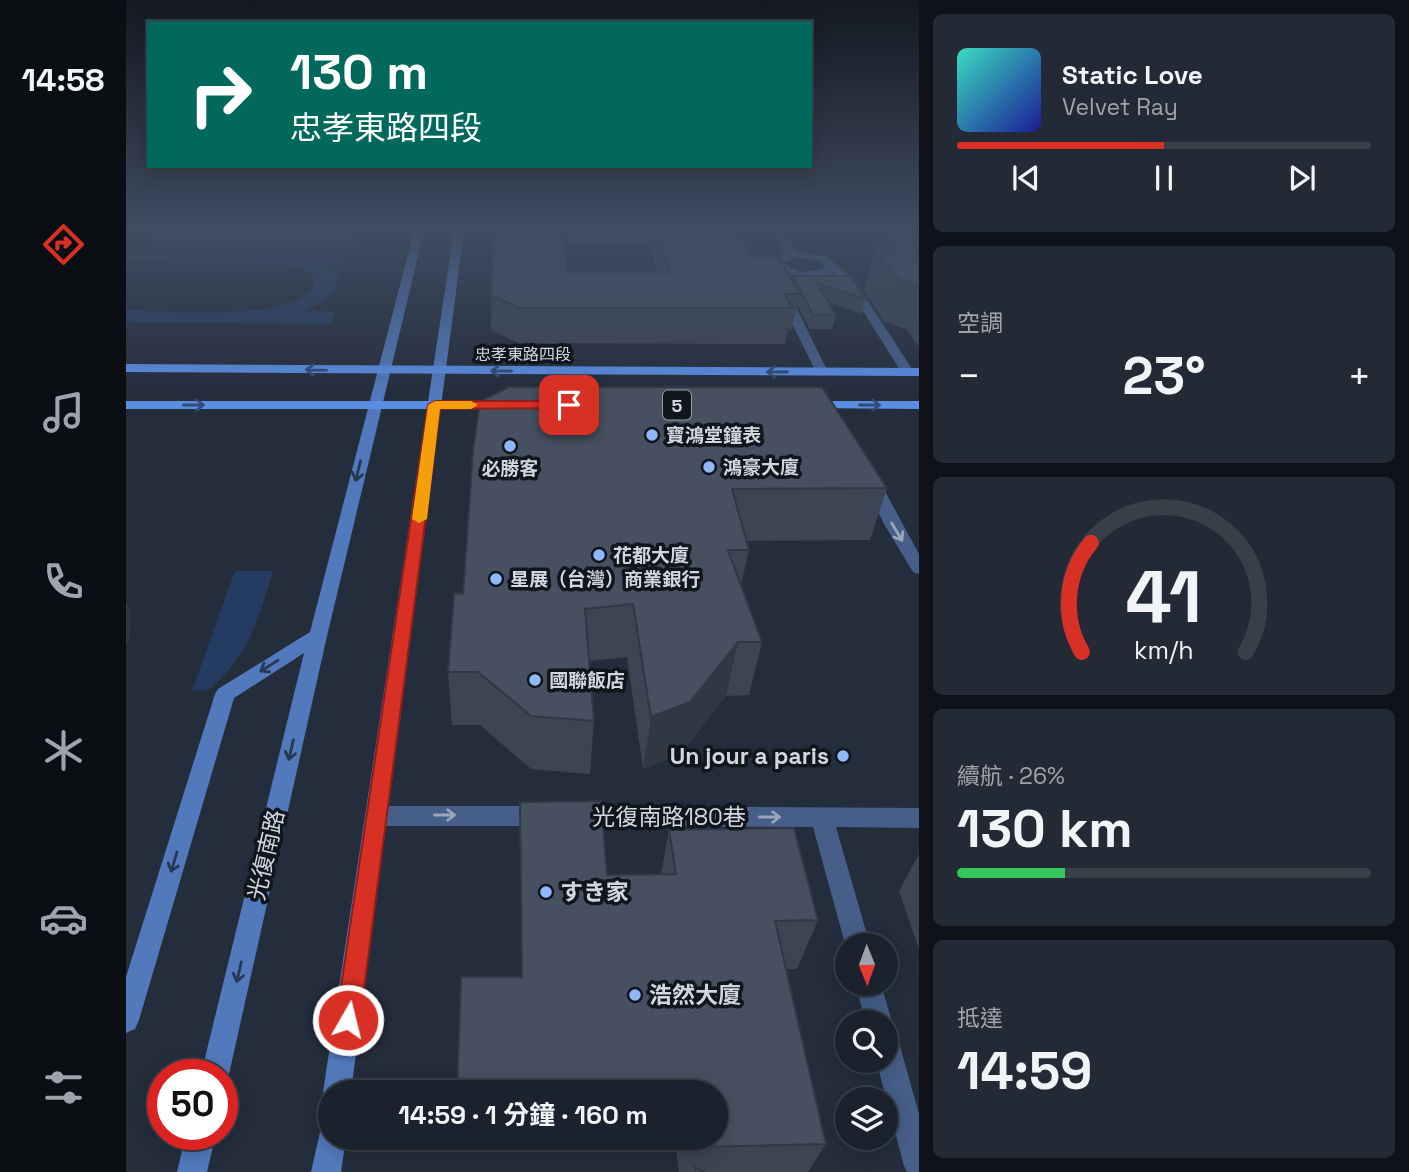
<!DOCTYPE html>
<html lang="zh-TW">
<meta charset="utf-8">
<style>
body{margin:0;font-family:"Space Grotesk","Noto Sans TC","Noto Sans JP",sans-serif;background:#242a35;color:#f1f3f6;height:100vh;display:flex;flex-direction:column;font-size:26px;white-space:nowrap}
*{box-sizing:border-box;margin:0}
p{font-size:23px;color:#a0a4aa}
.icon{flex:none;width:38px;height:38px;fill:none;stroke:currentColor;stroke-width:2;stroke-linecap:round;stroke-linejoin:round}
.map{position:relative;flex:1;overflow:hidden}
.details{display:flex;flex-direction:column;gap:14px;padding:14px;background:#0f1319;width:490px}
.details>*{flex:none}
.banner{position:absolute;left:21px;top:21px;width:665px;height:147px;border-radius:0px;box-shadow:0 4px 18px #0003,0 0 0 2px #393f49;background:#00695c;color:#fff;overflow:hidden}
.needle{width:46px;rotate:179deg}
.controls{position:absolute;left:709px;top:933px;display:grid;gap:14px}
.controls a{display:grid;place-items:center;width:63px;height:63px;border-radius:50%;background:#1b222d;box-shadow:0 4px 18px #0003,0 0 0 2px #393f49;font-size:35px}
.speed{position:absolute;left:21px;top:1059px;display:flex;gap:14px;font-size:35px;font-weight:700;text-align:center}
.speed>*{display:grid;place-content:center;width:91px;height:91px;border-radius:50%;background:#1b222d;box-shadow:0 4px 18px #0003,0 0 0 2px #393f49;line-height:1}
.speed .limit{border:10px solid #d22;background:#fff;color:#111}
.pin{position:absolute;display:grid;place-items:center;width:60px;height:60px;color:#fff;margin:-30px;border-radius:14px;box-shadow:0 4px 10px #0006}
.me{position:absolute;width:77px;margin:-38px;rotate:8deg;stroke-linejoin:round;filter:drop-shadow(0 0 5px #0008)}
.turn{display:flex;align-items:center;gap:24px;height:147px;padding:0 28px;font-size:32px}
.turn .icon{width:91px;height:91px;stroke-width:2.5}
.turn b{display:block;font-size:49px;line-height:60px}
.big{font-size:52px;font-weight:700;line-height:1.1}
.details .tile{flex:1;display:flex;flex-direction:column;justify-content:center;gap:10px;min-width:0;padding:0 24px;border-radius:10px;background:#242a35}
.details .dial{align-items:center;gap:0}
.dial svg{height:182px;overflow:visible;fill:none;stroke:#393f49;stroke-width:7;stroke-linecap:round;text-anchor:middle}
.dial text{fill:#f1f3f6;stroke:none}
.song{display:flex;align-items:center;gap:21px}
.cover{width:84px;height:84px;border-radius:10px;background:linear-gradient(135deg,hsl(170 70% 55%),hsl(240 70% 35%))}
.played{height:7px;border-radius:4px;background:linear-gradient(90deg,#d93025 50%,#393f49 50%)}
.keys{display:flex;justify-content:space-around;direction:ltr}
.heat{display:flex;justify-content:space-between;align-items:center;font-size:38px;direction:ltr}
.charge{height:10px;border-radius:5px;background:linear-gradient(90deg,#34c759 26%,#393f49 0)}
.trip{position:absolute;left:192px;top:1080px;width:410px;height:70px;border-radius:35px;background:#1b222d;box-shadow:0 4px 18px #0003,0 0 0 2px #393f49;font-weight:700;line-height:70px;text-align:center}
main{display:flex;flex:1;min-height:0}
.dock{display:flex;flex-direction:column;width:126px;justify-content:space-around;align-items:center;background:#0b0e12;color:#a0a4aa}
.dock .icon{width:49px;height:49px}
.dock .active{color:#d93025}
.dock b{font-size:32px;color:#f1f3f6}
.map>svg:first-child{display:block}
.green{fill:#253c62}
.lines{fill:none;stroke-linecap:round;stroke-linejoin:round}
.street{fill:#465e88;fill-rule:evenodd}
.secondary{fill:#5279bb;fill-rule:evenodd}
.primary{fill:#5b8de3;fill-rule:evenodd}
.wall{fill:#3c4553;fill-rule:evenodd}
.shaded-wall{fill:#313843}
.building{fill:#465060;stroke:#313843;stroke-width:2}
.oneway{stroke:#324b76}
.oneway2{stroke:#283854}
.oneway3{stroke:#99a7bd}
.route{fill:#d93025;stroke:#8d1f18;stroke-width:2}
.slow{fill:#f59e0b}
.poi-dot{fill:#90b8fd;stroke:#11151c;stroke-width:2.5}
.labels{text-anchor:middle;dominant-baseline:central;stroke-width:7;stroke-linejoin:round;paint-order:stroke}
.far-street-label{font-size:16px;fill:#d1d7e0;stroke:#11151c}
.shield{fill:#11151c;stroke:#979da5;stroke-width:2}
.shield-label{font-size:18px;font-weight:bold;fill:#d1d7e0}
.poi-label{font-size:19px;font-weight:bold;fill:#d1d7e0;stroke:#11151c;text-anchor:start}
.near-poi-label{font-size:23px;font-weight:bold;fill:#d1d7e0;stroke:#11151c;text-anchor:start}
.near-street-label{font-size:23px;fill:#d1d7e0;stroke:#11151c}
</style>
<main>
<nav class="dock">
<b>14:58</b>
<svg class="icon active" aria-label="directions" viewBox="0 0 24 24"><path d="M12 3l9 9-9 9-9-9zM9 14v-3h6M13 9l2 2-2 2"/></svg>
<svg class="icon" aria-label="music" viewBox="0 0 24 24"><path d="M9 18V5l10-2v13"/><circle cx="6" cy="18" r="3"/><circle cx="16" cy="16" r="3"/></svg>
<svg class="icon" aria-label="phone" viewBox="0 0 24 24"><path d="M5 4h4l2 5-3 2q2 4 5 5l2-3 5 2v4C11 20 4 13 5 4z"/></svg>
<svg class="icon" aria-label="climate" viewBox="0 0 24 24"><path d="M12 3v18M4 7l16 10M4 17L20 7"/></svg>
<svg class="icon" aria-label="car" viewBox="0 0 24 24"><path d="M5 17H2v-5l4-1 3-4h7l3 4 3 1v5h-3M9 17h6M6 11h13"/><circle cx="7" cy="17" r="2"/><circle cx="17" cy="17" r="2"/></svg>
<svg class="icon" aria-label="filters" viewBox="0 0 24 24"><path d="M4 7h16M4 17h16"/><circle cx="9" cy="7" r="2"/><circle cx="15" cy="17" r="2"/></svg>
</nav>
<div class="map">
<svg width="793" height="1172" viewBox="0 0 793 1172">
<rect width="100%" height="100%" fill="#242d3c"/>
<!-- green -->
<path class="green" d="M0 252 222 254 218 263H200L210 272 213 279 207 294 180 311 209 312 204 324 0 322V310C41 311 164 323 188 286L187 276 175 268 155 263 0 262Z
M109 571H147C131 622 124 653 83 690L66 691Z"/>
<g class="lines">
<!-- street -->
<path class="street" d="M648 231H658L669 251 702 257 729 281 788 372 787 375H777L721 285 707 273C686 283 661 281 646 263L653 255 660 253ZM672 257 695 261 700 268 676 273 657 263Z
M659 294 665 297 702 372 701 375H691L690 372 653 297Z
M747 479 755 484 793 554V574L787 572 758 524 739 484Z
M251 806H415L423 809 426 816 423 823 415 826H251L243 823 240 816 243 809Z
M454 806 793 808V828L710 827 744 945H721V951L687 827 454 826 446 823 443 816 446 809Z
M729 984H755L766 1022 760 1032 770 1036 774 1046 793 1114V1172H781L778 1166 750 1060H760V1022H740Z"/>
<!-- secondary -->
<path class="secondary" d="M288 231H298L201 636 103 1074 96 1085V1074H75L178 653 108 698 13 1020 9 1029 0 1033V977L89 694 92 689 184 632Z
M328 231H338L225 1092H205V1104L201 1102 197 1092Z
M205 1123V1138H220L215 1172H185L195 1128Z
M60 1134H90L81 1172H51Z"/>
<!-- primary -->
<path class="primary" d="M0 364 793 368V376L0 372Z
M0 401H377L384 405 377 409H0Z
M685 401H793V409L680 408 678 405Z"/>
</g>
<!-- wall -->
<path class="wall" d="M0 231H240L233 249 27 248 24 238H0Z
M368 231H613L626 257 666 281 667 276H724L739 299 736 314 702 302 710 315 706 329H684L671 304 666 329H662L659 344 393 343 365 330V295ZM438 243H498L523 246 531 272H441Z
M755 233H793V345H791L780 329 758 322 738 290 749 249H751Z
M347 450 761 488 744 540 620 541 623 550 615 585 636 642 623 695 600 696 554 755 517 769 501 657 463 661 468 721 464 774 405 769 354 725H326L322 672 337 594Z
M543 830 692 920 671 969H660L700 1144 682 1172H553L549 1142 336 1144 335 1138H590V1092L395 977 481 875 535 874Z
M793 854V949L773 891Z"/>
<!-- shaded-wall -->
<path class="shaded-wall" d="M230 231H240L233 249Z
M0 601 5 613 4 636 0 646Z
M612 642 600 696 554 755 517 769 525 717Z"/>
<!-- building -->
<path class="building" d="M368 231H437L441 272H544L532 231H613L626 257H653L673 294H659L666 308H393L365 295Z
M755 233H793V286L771 279 749 249H768Z
M667 276H724L739 299 691 283 710 315H687Z
M383 387H696L761 488 606 489 623 550H602L636 642H612L564 702 525 717 507 604 459 609 468 721 405 716 352 672H322L328 593 337 594 347 450 354 401Z
M475 801 481 875 550 874 543 830 668 828 692 920 649 921 700 1144 569 1147 567 1138H590V1092H331L335 977H396L394 802Z
M569 1167 578 1172H570Z"/>
<!-- one-way arrows -->
<defs><path id="oneway-shaft" d="M-6 0H5M1.5-3L5.5 0L1.5 3" fill="none" stroke-width="1.6" stroke-linecap="round" stroke-linejoin="round" transform="scale(1.75)"/></defs>
<g class="oneway">
<use href="#oneway-shaft" transform="translate(190 370) rotate(-179)"/>
<use href="#oneway-shaft" transform="translate(375 371) rotate(-180)"/>
<use href="#oneway-shaft" transform="translate(651 372) rotate(-180)"/>
<use href="#oneway-shaft" transform="translate(68 405)"/>
<use href="#oneway-shaft" transform="translate(744 405)"/>
</g>
<g class="oneway2">
<use href="#oneway-shaft" transform="translate(232 471) rotate(104)"/>
<use href="#oneway-shaft" transform="translate(143 666) rotate(148)"/>
<use href="#oneway-shaft" transform="translate(165 750) rotate(103)"/>
<use href="#oneway-shaft" transform="translate(48 862) rotate(107)"/>
<use href="#oneway-shaft" transform="translate(113 972) rotate(103)"/>
</g>
<g class="oneway3">
<use href="#oneway-shaft" transform="translate(771 532) rotate(59)"/>
<use href="#oneway-shaft" transform="translate(319 815)"/>
<use href="#oneway-shaft" transform="translate(644 817)"/>
</g>
<!-- sky -->
<linearGradient id="sky" x2="0" y2="1"><stop stop-color="#141921"/><stop offset="0.58" stop-color="#3f4c61"/><stop offset="1" stop-color="#3f4c61" stop-opacity="0"/></linearGradient>
<rect width="793" height="395" fill="url(#sky)"/>
<!-- route -->
<path class="route" d="M309 401H443L449 405 443 408 314 409 234 1020 231 1029 222 1032 213 1029 210 1020 302 405Z"/>
<!-- slow -->
<path class="slow" d="M309 401H345L352 405 345 409H314L301 519 293 523 286 519 302 405Z"/>
<!-- markers -->
<g class="poi-dot">
<circle cx="526" cy="435" r="7"/>
<circle cx="384" cy="446" r="7"/>
<circle cx="583" cy="467" r="7"/>
<circle cx="473" cy="555" r="7"/>
<circle cx="370" cy="579" r="7"/>
<circle cx="409" cy="680" r="7"/>
<circle cx="717" cy="756" r="7"/>
<circle cx="420" cy="892" r="7"/>
<circle cx="509" cy="995" r="7"/>
</g>
<g class="labels">
<!-- far-street labels -->
<g class="far-street-label">
<text x="397" y="354">忠孝東路四段</text>
</g>
<!-- shield labels -->
<rect class="shield" x="537" y="390.5" width="28" height="29" rx="5"/>
<g class="shield-label">
<text x="551" y="405">5</text>
</g>
<!-- poi labels -->
<g class="poi-label">
<text x="540" y="435">寶鴻堂鐘表</text>
<text x="597" y="467">鴻豪大廈</text>
<text x="384" y="468" text-anchor="middle">必勝客</text>
<text x="487" y="555">花都大廈</text>
<text x="384" y="579">星展（台灣）商業銀行</text>
<text x="423" y="680">國聯飯店</text>
</g>
<!-- near-poi labels -->
<g class="near-poi-label">
<text x="703" y="756" text-anchor="end">Un jour a paris</text>
<text x="434" y="892">すき家</text>
<text x="523" y="995">浩然大廈</text>
</g>
<!-- near-street labels -->
<g class="near-street-label">
<text x="543" y="817">光復南路180巷</text>
<text transform="translate(140 855) rotate(-77)">光復南路</text>
</g>
</g>
</svg>
<div class="controls">
<a><svg class="needle" viewBox="-14 -14 28 28"><path d="M0-13l5 13h-10z" fill="#e53935"/><path d="M0 13l5-13h-10z" fill="#a0a4aa"/></svg></a>
<a><svg class="icon" aria-label="search" viewBox="0 0 24 24"><circle cx="10" cy="10" r="6"/><path d="M15 15l6 6"/></svg></a>
<a><svg class="icon" aria-label="layers" viewBox="0 0 24 24"><path d="M12 4l9 5-9 5-9-5zM3 14l9 5 9-5"/></svg></a>
</div>
<div class="speed"><div class="limit">50</div></div>
<div class="pin" style="left:443px;top:405px;background:#d93025"><svg class="icon" aria-label="arrive" viewBox="0 0 24 24"><path d="M6 21V4h12l-3 4 3 4H6"/></svg></div>
<svg class="me" style="left:222px;top:1020px" viewBox="-20 -20 40 40"><circle r="17" fill="#d93025" stroke="#fff" stroke-width="3"/><path d="M0-11L8 9 0 5-8 9z" fill="#fff"/></svg>
<div class="trip">14:59 · 1 分鐘 · 160 m</div>
<div class="banner">
<div class="turn"><svg class="icon" aria-label="right" viewBox="0 0 24 24"><path d="M7 20v-9h11M14 6l5 5-5 5"/></svg><div><b>130 m</b>忠孝東路四段</div></div>
</div>
</div>
<section class="details">
<div class="tile">
<div class="song"><i class="cover"></i><div><b>Static Love</b><p>Velvet Ray</p></div></div>
<div class="played"></div>
<div class="keys"><svg class="icon" aria-label="previous" viewBox="0 0 24 24"><path d="M18 5L8 12l10 7zM5 5v14"/></svg><svg class="icon" aria-label="pause" viewBox="0 0 24 24"><path d="M8 5v14M16 5v14"/></svg><svg class="icon" aria-label="next" viewBox="0 0 24 24"><path d="M6 5l10 7-10 7zM19 5v14"/></svg></div>
</div>
<div class="tile"><p>空調</p>
<div class="heat"><a>−</a><b class="big">23°</b><a>+</a></div>
</div>
<div class="tile dial"><svg viewBox="0 0 100 80">
<path d="M14 69A42 42 0 1 1 86 69"/>
<path d="M14 69A42 42 0 0 1 18 21" stroke="#d93025"/>
<text x="50" y="56" font-size="32" font-weight="700">41</text>
<text x="50" y="72" font-size="11">km/h</text>
</svg></div>
<div class="tile"><p>續航 · 26%</p><b class="big">130 km</b><div class="charge"></div></div>
<div class="tile"><p>抵達</p><b class="big">14:59</b></div>
</section>
</main>
